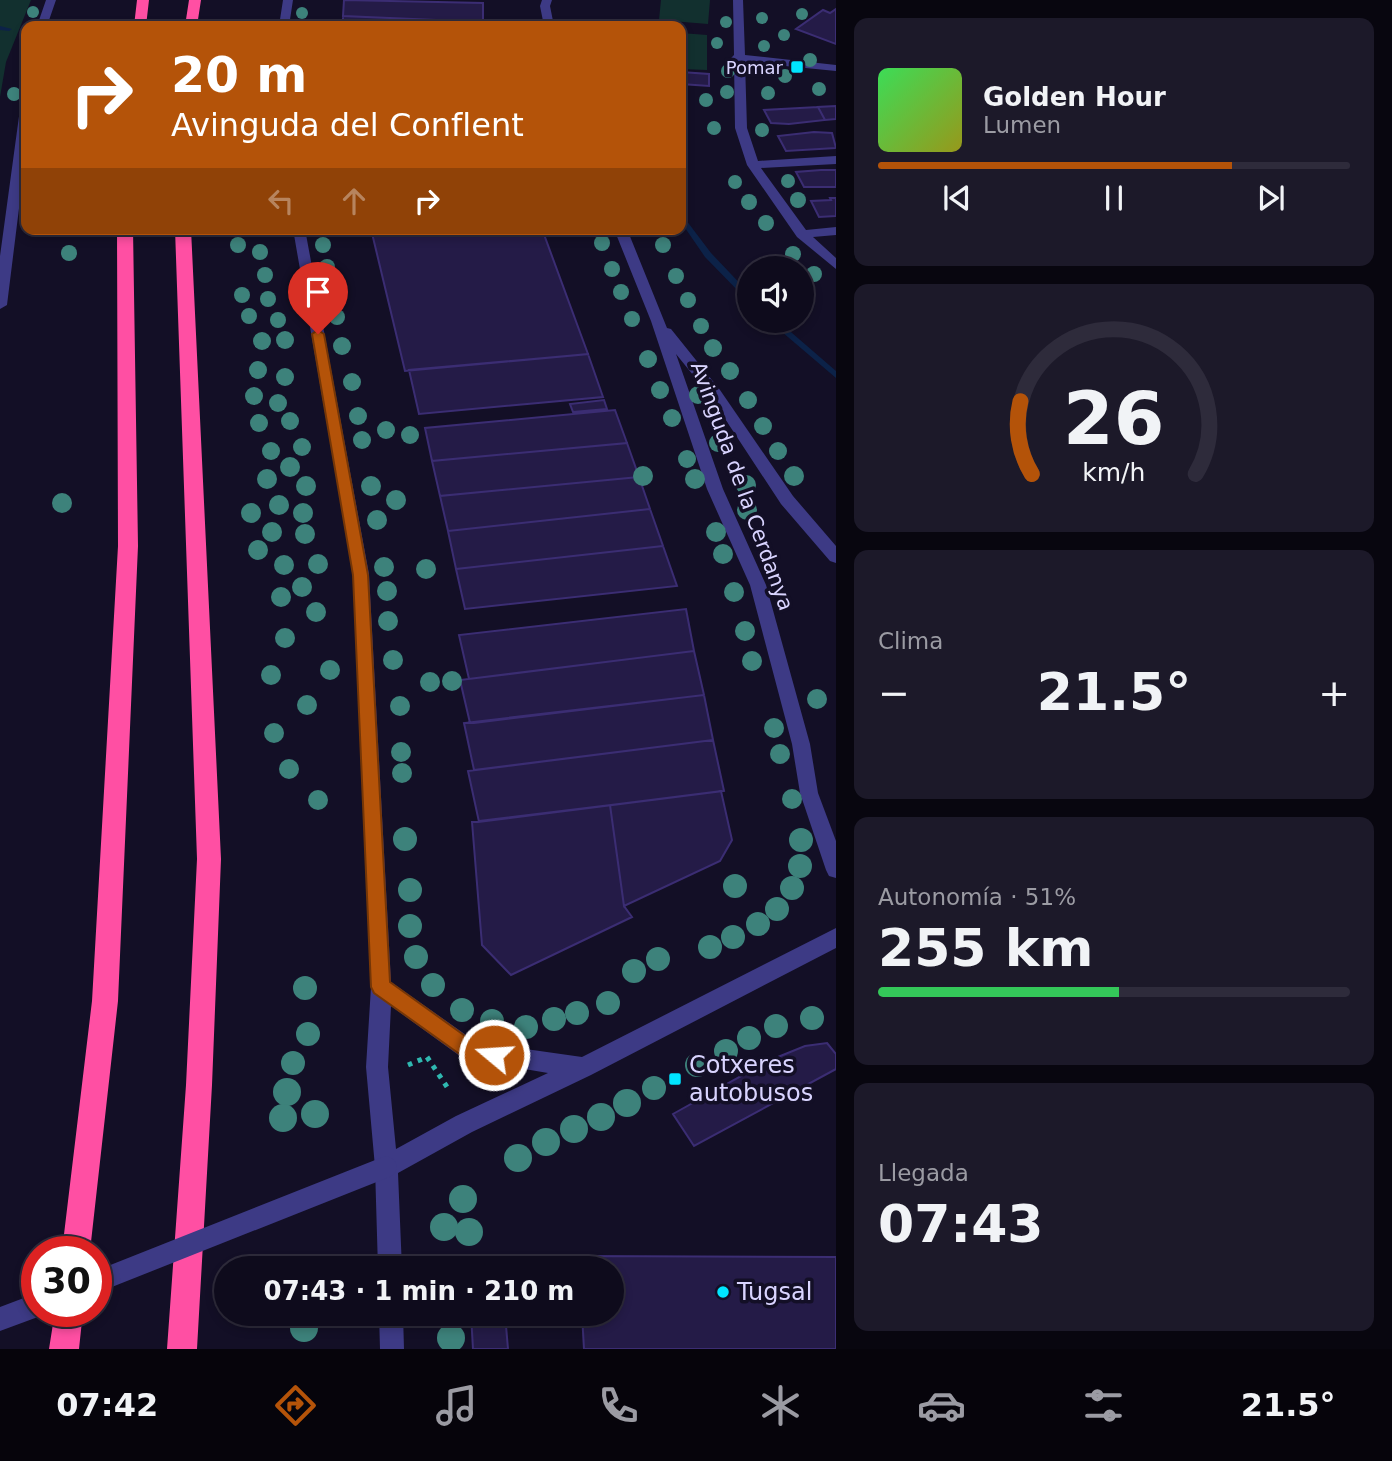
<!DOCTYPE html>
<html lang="es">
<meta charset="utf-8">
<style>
body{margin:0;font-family:"DejaVu Sans",sans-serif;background:#1c1929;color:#f1f3f6;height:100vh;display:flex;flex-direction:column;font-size:26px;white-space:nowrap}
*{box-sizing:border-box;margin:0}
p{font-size:23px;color:#9b9ba3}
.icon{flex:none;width:38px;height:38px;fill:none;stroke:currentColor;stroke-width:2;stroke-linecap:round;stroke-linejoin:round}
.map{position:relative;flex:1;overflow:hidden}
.sheet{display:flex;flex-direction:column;gap:18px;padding:18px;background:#08060f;width:556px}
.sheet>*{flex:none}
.top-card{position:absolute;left:21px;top:21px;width:665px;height:214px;border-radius:14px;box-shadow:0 4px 10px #0003,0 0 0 2px #2e2b3b;background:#b45309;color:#fff;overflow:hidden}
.tools{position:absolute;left:737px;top:256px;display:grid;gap:14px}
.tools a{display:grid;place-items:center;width:77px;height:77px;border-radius:50%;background:#0e0b1c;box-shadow:0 4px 10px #0003,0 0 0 2px #2e2b3b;font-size:35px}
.speed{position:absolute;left:21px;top:1236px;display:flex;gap:14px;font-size:35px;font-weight:700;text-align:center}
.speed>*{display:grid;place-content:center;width:91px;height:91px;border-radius:50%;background:#0e0b1c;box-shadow:0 4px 10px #0003,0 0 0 2px #2e2b3b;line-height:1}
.speed .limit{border:10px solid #d22;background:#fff;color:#111}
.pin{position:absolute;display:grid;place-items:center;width:60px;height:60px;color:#fff;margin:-72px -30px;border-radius:50% 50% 50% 0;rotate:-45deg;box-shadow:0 0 7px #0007}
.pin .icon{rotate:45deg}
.me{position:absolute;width:77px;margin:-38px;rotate:288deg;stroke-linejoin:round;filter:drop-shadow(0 0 5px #0008)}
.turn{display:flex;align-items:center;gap:24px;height:147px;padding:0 35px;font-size:32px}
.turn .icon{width:91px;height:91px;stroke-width:2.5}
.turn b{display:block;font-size:49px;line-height:60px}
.lanes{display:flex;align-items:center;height:66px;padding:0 35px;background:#0003;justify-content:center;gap:35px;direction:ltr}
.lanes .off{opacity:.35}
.big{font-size:52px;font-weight:700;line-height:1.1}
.sheet .widget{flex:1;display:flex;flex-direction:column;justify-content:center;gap:10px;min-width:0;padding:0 24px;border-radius:14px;background:#1c1929}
.sheet .dial{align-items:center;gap:0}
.dial svg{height:182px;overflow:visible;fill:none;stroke:#2e2b3b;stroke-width:7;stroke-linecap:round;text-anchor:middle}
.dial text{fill:#f1f3f6;stroke:none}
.song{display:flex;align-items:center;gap:21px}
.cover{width:84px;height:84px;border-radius:10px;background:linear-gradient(135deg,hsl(130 70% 55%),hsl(60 70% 35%))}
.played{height:7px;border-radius:4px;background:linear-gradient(90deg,#b45309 75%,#2e2b3b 75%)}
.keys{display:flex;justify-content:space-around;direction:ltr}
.heat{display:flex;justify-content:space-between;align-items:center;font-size:38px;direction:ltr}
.charge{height:10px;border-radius:5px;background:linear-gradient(90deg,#34c759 51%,#2e2b3b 0)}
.trip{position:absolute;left:214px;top:1256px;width:410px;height:70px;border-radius:35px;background:#0e0b1c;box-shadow:0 4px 10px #0003,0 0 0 2px #2e2b3b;font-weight:700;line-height:70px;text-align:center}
.tab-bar{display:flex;height:112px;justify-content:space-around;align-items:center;background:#06040b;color:#9b9ba3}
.tab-bar .icon{width:49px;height:49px}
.tab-bar .current{color:#b45309}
.tab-bar b{font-size:32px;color:#f1f3f6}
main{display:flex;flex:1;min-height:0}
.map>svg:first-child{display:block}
.green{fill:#12302f}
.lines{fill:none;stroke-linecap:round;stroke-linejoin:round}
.stream{fill:#0c2248;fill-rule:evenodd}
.building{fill:#241b47;stroke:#3b2d73;stroke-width:2}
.path{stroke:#2fb8b0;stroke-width:5;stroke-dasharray:4.5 6;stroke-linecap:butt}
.minor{fill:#3d3a85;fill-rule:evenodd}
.motorway{fill:#ff4fa3;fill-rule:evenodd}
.minor-bridge{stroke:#3d3a85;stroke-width:21}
.tree{fill:#3d827b}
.route{fill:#b45309;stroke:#753606;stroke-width:2}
.poi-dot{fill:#00e5ff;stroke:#130f26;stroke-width:2.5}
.labels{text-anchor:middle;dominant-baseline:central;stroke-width:7;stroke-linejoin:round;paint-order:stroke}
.far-poi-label{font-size:18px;fill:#d9d4ff;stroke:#130f26;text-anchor:end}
.street-label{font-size:21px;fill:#d9d4ff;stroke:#130f26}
.near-poi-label{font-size:24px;fill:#d9d4ff;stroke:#130f26;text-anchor:start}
</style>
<main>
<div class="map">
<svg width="836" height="1349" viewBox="0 0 836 1349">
<rect width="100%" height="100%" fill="#130f26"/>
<!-- green -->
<path class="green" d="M0 0H31L6 62 0 97Z
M661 0H710L708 24 659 20Z
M681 33 707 35V70L681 69Z"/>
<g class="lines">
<!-- stream -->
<path class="stream" d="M0 26 12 29 9 31 0 30Z
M681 215 683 216 711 253 749 293V299H746L705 257 681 222Z
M768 320H777L836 371V378Z"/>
</g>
<!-- building -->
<path class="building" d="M344 0 483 3V22L343 16Z
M836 9V44L796 29 823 10 830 13Z
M343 16 483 22V26H343Z
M681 72 709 74V86L681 84Z
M836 106V119L825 120 818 107Z
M818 107 825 120 789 124 771 123 764 110Z
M814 132 832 133 836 148 786 151 778 136Z
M821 170H836V187H804L796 172Z
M830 198H836V216L819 217 811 201 831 200Z
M371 229H542L588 354 405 371Z
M588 354 603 397 419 414 409 370Z
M604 400 607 409 573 412 570 404Z
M615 410 627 443 432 461 425 428Z
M627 443 639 477 440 496 432 461Z
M639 477 650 509 448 531 440 496Z
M650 509 663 546 456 569 448 531Z
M663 546 677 586 465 609 456 569Z
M686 609 694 651 469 679 459 635Z
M694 651 704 695 474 723H470L460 680Z
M704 695 713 740 474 770 464 723Z
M713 740 724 791 479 822 468 771Z
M721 791 732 840 720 861 624 906 610 805Z
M610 805 624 906 632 917 511 975 482 945 472 822Z
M827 1043 836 1054V1069L694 1146 673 1114 768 1061 805 1046Z
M578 1256 836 1257V1349H584L582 1314H611V1269H579Z
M496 1259 500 1269H474L477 1260Z
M471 1314H505L508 1349H473Z"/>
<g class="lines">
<!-- path -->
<path class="path" d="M427 1057 449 1090
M408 1065 427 1057"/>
<!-- minor -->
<path class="minor" d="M46 0H56L47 26H37Z
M283 0H293L289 26H279Z
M542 0H552L550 6 554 26H544L540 6Z
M733 0H743L745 55 836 65V71L745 62 747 128 758 161 836 156V164L761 168 806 230 836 227V235L813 237 836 258V269L797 237 747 165 735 128 734 61 731 58 734 55Z
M26 106V152L7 305 0 309V256L20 109Z
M293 229H305L369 574 391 982 476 1042 582 1057 836 928V948L591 1075 472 1132 398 1173 402 1269H378L375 1167 366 1067 371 987 353 574ZM391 1006 464 1059 548 1073 456 1116 396 1149 388 1067Z
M614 229H627L667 328 671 329 720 390 793 496 836 546V563L830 561 781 504 710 396 676 354 723 489 766 585 810 744 818 793 836 841V878L829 876 826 870 800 793 792 744 750 585 707 489 651 321Z
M37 1293V1311H47L46 1314 0 1331V1307Z
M379 1314H403L404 1349H380Z"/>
<!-- motorway -->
<path class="motorway" d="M137 0H149L146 26H134Z
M189 0H201L197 26H185Z
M117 229H133L138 546 118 1001 90 1251H62L92 1001 118 546Z
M175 229H191L221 859 212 1085 197 1349H167L186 1085 197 859Z
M55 1311H83L79 1349H49Z"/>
<!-- minor-bridge -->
<path class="minor-bridge" d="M96 1282 386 1167"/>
</g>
<!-- trees -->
<g class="tree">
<circle cx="33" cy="12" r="6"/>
<circle cx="302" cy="13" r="6"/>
<circle cx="802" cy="14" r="6"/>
<circle cx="762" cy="18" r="6"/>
<circle cx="726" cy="22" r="6"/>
<circle cx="784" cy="35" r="6"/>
<circle cx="717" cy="43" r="6"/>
<circle cx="764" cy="46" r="6"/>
<circle cx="810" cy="60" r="7"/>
<circle cx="728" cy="71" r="7"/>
<circle cx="785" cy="76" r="7"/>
<circle cx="819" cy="89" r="7"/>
<circle cx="727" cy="92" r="7"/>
<circle cx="768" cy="93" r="7"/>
<circle cx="14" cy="94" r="7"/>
<circle cx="706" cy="100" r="7"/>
<circle cx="714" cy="128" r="7"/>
<circle cx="762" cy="130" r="7"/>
<circle cx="788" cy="181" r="7"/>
<circle cx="735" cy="182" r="7"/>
<circle cx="798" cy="200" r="8"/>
<circle cx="749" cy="202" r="8"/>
<circle cx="766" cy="223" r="8"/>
<circle cx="602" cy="243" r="8"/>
<circle cx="238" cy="245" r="8"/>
<circle cx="323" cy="245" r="8"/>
<circle cx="663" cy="245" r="8"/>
<circle cx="260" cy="252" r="8"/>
<circle cx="69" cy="253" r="8"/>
<circle cx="793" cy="254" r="8"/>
<circle cx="327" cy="267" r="8"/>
<circle cx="612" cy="269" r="8"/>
<circle cx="814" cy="274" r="8"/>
<circle cx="265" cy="275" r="8"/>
<circle cx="676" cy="276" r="8"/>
<circle cx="332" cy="292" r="8"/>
<circle cx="621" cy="292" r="8"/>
<circle cx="242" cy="295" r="8"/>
<circle cx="268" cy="299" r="8"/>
<circle cx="688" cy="300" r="8"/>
<circle cx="249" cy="316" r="8"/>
<circle cx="337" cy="317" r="8"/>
<circle cx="632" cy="319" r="8"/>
<circle cx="278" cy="320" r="8"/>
<circle cx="701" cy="326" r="8"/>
<circle cx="285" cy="340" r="9"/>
<circle cx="262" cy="341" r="9"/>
<circle cx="342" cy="346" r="9"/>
<circle cx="713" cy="348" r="9"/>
<circle cx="648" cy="359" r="9"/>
<circle cx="258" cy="370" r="9"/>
<circle cx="730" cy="371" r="9"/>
<circle cx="285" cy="377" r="9"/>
<circle cx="352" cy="382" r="9"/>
<circle cx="660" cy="390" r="9"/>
<circle cx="698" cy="395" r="9"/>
<circle cx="254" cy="396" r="9"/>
<circle cx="748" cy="400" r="9"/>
<circle cx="278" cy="403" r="9"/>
<circle cx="358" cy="416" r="9"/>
<circle cx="672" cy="418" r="9"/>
<circle cx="290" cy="421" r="9"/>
<circle cx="259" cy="423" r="9"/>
<circle cx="763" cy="426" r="9"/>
<circle cx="386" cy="430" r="9"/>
<circle cx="410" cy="435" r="9"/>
<circle cx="362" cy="440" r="9"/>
<circle cx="718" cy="443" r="9"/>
<circle cx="302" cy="447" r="9"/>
<circle cx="271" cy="451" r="9"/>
<circle cx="778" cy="451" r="9"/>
<circle cx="687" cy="459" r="9"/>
<circle cx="290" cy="467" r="10"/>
<circle cx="643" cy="476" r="10"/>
<circle cx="794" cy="476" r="10"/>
<circle cx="267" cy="479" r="10"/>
<circle cx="695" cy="479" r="10"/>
<circle cx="746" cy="485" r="10"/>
<circle cx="306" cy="486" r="10"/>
<circle cx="371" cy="486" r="10"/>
<circle cx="396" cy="500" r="10"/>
<circle cx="62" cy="503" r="10"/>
<circle cx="279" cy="505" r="10"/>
<circle cx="747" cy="510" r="10"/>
<circle cx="251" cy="513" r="10"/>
<circle cx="303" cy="513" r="10"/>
<circle cx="377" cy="520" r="10"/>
<circle cx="272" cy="532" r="10"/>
<circle cx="716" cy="532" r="10"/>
<circle cx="305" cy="534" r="10"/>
<circle cx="258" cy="550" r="10"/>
<circle cx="723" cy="554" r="10"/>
<circle cx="318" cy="564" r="10"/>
<circle cx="284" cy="565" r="10"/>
<circle cx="384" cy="567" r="10"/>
<circle cx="426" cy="569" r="10"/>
<circle cx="302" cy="587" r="10"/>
<circle cx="387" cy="591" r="10"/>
<circle cx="734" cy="592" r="10"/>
<circle cx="281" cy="597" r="10"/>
<circle cx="316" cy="612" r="10"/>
<circle cx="388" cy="621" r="10"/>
<circle cx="745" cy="631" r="10"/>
<circle cx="285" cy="638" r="10"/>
<circle cx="393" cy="660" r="10"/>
<circle cx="752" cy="661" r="10"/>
<circle cx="330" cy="670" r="10"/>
<circle cx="271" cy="675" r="10"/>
<circle cx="452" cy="681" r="10"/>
<circle cx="430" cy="682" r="10"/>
<circle cx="817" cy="699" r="10"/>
<circle cx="307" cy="705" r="10"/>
<circle cx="400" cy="706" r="10"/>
<circle cx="774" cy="728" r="10"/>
<circle cx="274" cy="733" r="10"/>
<circle cx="401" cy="752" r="10"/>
<circle cx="780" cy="754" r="10"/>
<circle cx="289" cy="769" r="10"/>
<circle cx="402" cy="773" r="10"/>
<circle cx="792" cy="799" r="10"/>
<circle cx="318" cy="800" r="10"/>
<circle cx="405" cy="839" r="12"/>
<circle cx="801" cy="840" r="12"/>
<circle cx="800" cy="866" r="12"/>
<circle cx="735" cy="886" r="12"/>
<circle cx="792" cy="888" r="12"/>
<circle cx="410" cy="890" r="12"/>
<circle cx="777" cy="909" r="12"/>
<circle cx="758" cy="924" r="12"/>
<circle cx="410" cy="926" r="12"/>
<circle cx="733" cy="937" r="12"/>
<circle cx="710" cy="947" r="12"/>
<circle cx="416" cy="957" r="12"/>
<circle cx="658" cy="959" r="12"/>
<circle cx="634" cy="971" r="12"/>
<circle cx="433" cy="985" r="12"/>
<circle cx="305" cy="988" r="12"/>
<circle cx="608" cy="1003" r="12"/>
<circle cx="462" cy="1010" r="12"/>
<circle cx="577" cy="1013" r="12"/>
<circle cx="812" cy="1018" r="12"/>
<circle cx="554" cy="1019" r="12"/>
<circle cx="492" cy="1021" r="12"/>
<circle cx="776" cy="1026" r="12"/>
<circle cx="526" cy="1027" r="12"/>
<circle cx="308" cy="1034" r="12"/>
<circle cx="749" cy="1038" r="12"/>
<circle cx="726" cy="1051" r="12"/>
<circle cx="293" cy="1063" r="12"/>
<circle cx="697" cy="1065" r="12"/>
<circle cx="654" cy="1088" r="12"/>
<circle cx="287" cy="1092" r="14"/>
<circle cx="627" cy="1103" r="14"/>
<circle cx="315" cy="1114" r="14"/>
<circle cx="601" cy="1117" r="14"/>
<circle cx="283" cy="1118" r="14"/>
<circle cx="574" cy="1129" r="14"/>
<circle cx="546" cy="1142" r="14"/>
<circle cx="518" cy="1158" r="14"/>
<circle cx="463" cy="1199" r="14"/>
<circle cx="444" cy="1227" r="14"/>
<circle cx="469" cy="1232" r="14"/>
<circle cx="304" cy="1328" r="14"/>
<circle cx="451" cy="1338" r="14"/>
</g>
<!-- route -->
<path class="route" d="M318 330 324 334 368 575 390 982 475 1043 501 1048 503 1055 501 1061 494 1064 465 1058 374 993 371 987 353 575 312 334Z"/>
<!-- markers -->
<g class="poi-dot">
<rect x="790" y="60" width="14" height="14" rx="3.5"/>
<rect x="668" y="1072" width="14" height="14" rx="3.5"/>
<circle cx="723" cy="1292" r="7"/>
</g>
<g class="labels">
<!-- far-poi labels -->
<g class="far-poi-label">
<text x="783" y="67">Pomar</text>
</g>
<!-- street labels -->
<g class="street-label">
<text transform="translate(742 486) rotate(70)">Avinguda de la Cerdanya</text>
</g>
<!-- near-poi labels -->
<g class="near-poi-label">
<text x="689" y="1065">Cotxeres<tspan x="689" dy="28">autobusos</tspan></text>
<text x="737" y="1292">Tugsal</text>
</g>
</g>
</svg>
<div class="tools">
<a><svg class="icon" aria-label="sound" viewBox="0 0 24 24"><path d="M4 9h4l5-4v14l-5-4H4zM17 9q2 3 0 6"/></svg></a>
</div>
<div class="speed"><div class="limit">30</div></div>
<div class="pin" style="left:318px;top:334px;background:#d93025"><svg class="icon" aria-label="arrive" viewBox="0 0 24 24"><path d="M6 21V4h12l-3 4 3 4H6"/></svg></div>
<svg class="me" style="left:494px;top:1055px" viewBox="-20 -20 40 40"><circle r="17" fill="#b45309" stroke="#fff" stroke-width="3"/><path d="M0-11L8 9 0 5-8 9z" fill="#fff"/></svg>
<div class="trip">07:43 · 1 min · 210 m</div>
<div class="top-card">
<div class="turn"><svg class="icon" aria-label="right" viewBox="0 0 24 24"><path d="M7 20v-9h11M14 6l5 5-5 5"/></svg><div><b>20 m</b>Avinguda del Conflent</div></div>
<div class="lanes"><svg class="icon off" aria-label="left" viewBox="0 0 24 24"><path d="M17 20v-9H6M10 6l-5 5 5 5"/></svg><svg class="icon off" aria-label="ahead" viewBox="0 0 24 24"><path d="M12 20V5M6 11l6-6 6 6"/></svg><svg class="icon" aria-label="right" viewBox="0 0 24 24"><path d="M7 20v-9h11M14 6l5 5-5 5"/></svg></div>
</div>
</div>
<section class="sheet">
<div class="widget">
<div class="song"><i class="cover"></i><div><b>Golden Hour</b><p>Lumen</p></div></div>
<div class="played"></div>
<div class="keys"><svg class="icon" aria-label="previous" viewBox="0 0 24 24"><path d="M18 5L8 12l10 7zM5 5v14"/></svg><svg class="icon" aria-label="pause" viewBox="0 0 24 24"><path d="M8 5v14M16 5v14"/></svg><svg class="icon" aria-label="next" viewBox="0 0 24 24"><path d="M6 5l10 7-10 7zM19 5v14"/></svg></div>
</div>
<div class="widget dial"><svg viewBox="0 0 100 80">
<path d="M14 69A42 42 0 1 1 86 69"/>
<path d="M14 69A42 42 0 0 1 9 37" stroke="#b45309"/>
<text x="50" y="56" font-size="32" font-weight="700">26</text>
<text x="50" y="72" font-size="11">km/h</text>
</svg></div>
<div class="widget"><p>Clima</p>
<div class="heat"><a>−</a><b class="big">21.5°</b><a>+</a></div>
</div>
<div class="widget"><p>Autonomía · 51%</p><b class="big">255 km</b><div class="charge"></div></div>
<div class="widget"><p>Llegada</p><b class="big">07:43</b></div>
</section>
</main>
<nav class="tab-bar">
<b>07:42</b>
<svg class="icon current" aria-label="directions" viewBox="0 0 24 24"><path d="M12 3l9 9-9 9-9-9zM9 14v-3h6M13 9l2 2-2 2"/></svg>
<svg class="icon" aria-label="music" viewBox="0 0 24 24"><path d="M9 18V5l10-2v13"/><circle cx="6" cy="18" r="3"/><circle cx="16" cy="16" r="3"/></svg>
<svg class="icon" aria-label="phone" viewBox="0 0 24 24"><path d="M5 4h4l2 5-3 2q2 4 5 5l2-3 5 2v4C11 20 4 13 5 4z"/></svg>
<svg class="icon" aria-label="climate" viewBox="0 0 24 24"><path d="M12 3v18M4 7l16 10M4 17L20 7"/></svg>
<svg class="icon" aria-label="car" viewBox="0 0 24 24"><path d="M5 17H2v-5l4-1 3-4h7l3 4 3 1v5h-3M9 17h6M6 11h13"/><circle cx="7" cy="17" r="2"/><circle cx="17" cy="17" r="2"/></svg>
<svg class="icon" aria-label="filters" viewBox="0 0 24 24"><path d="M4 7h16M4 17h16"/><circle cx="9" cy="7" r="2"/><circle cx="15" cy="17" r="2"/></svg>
<b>21.5°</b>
</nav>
